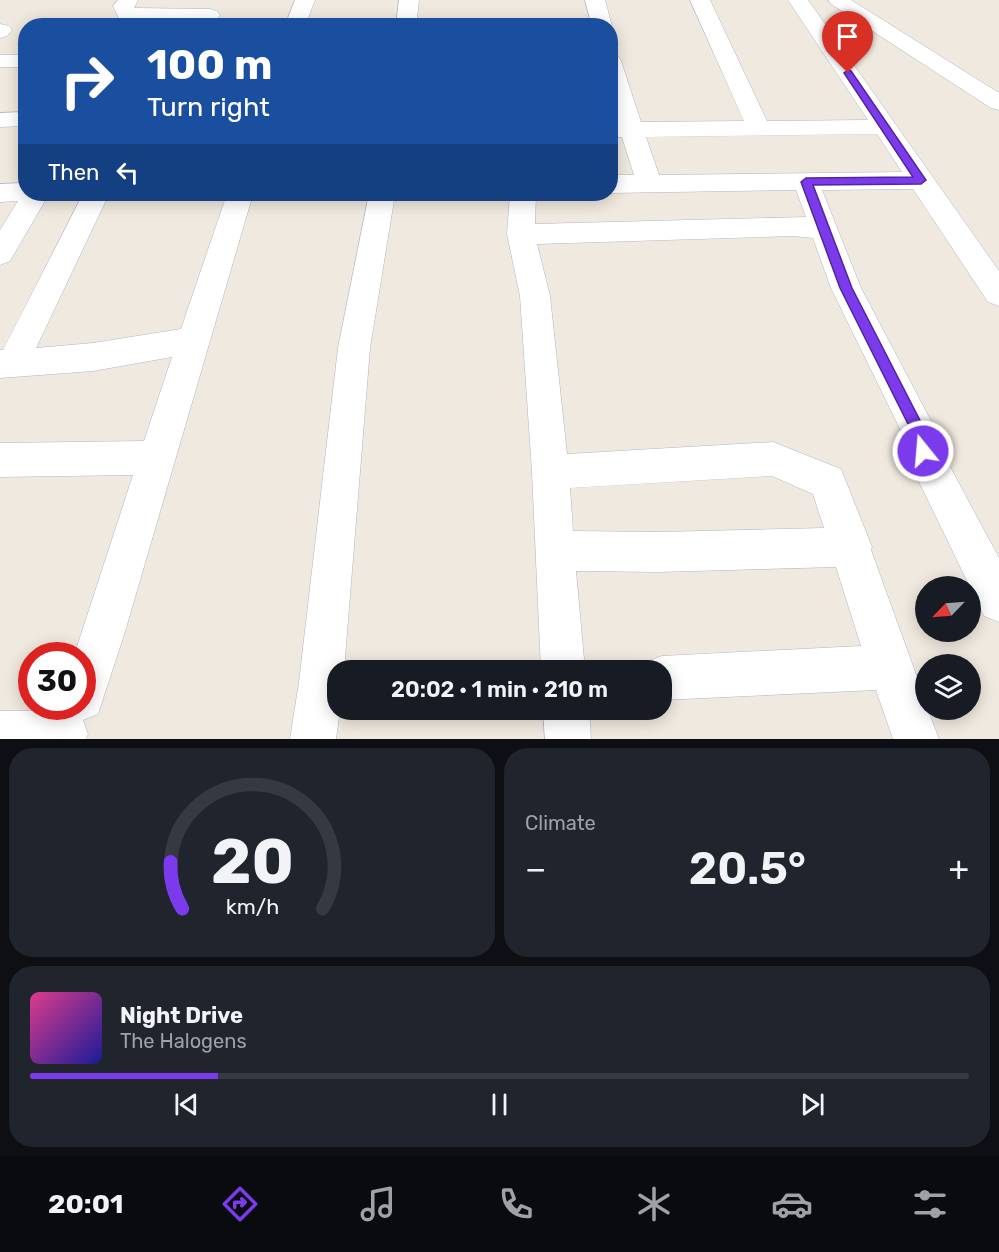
<!DOCTYPE html>
<meta charset="utf-8">
<style>
body{margin:0;font-family:Rubik,sans-serif;background:#20242c;color:#f1f3f6;height:100vh;display:flex;flex-direction:column;font-size:22px;white-space:nowrap}
*{box-sizing:border-box;margin:0}
p{font-size:20px;color:#9ea1a6}
.icon{flex:none;width:33px;height:33px;fill:none;stroke:currentColor;stroke-width:2;stroke-linecap:round;stroke-linejoin:round}
.map{position:relative;height:739px;overflow:hidden}
.sheet{display:flex;flex-direction:column;gap:9px;padding:9px;background:#0d0f14;flex:1}
.sheet>*{flex:none}
.top-card{position:absolute;left:18px;top:18px;width:600px;height:183px;border-radius:24px;box-shadow:0 3px 15px #0003;background:#1a4fa0;color:#fff;overflow:hidden}
.needle{width:39px;rotate:245deg}
.tools{position:absolute;left:915px;top:576px;display:grid;gap:12px}
.tools a{display:grid;place-items:center;width:66px;height:66px;border-radius:50%;background:#171b24;box-shadow:0 3px 15px #0003;font-size:30px}
.speed{position:absolute;left:18px;top:642px;display:flex;gap:12px;font-size:30px;font-weight:700;text-align:center}
.speed>*{display:grid;place-content:center;width:78px;height:78px;border-radius:50%;background:#171b24;box-shadow:0 3px 15px #0003;line-height:1}
.speed .limit{border:9px solid #d22;background:#fff;color:#111}
.pin{position:absolute;display:grid;place-items:center;width:51px;height:51px;color:#fff;margin:-62px -26px;border-radius:50% 50% 50% 0;rotate:-45deg;box-shadow:0 0 6px #0007}
.pin .icon{rotate:45deg}
.me{position:absolute;width:66px;margin:-33px;rotate:343deg;stroke-linejoin:round;filter:drop-shadow(0 0 4px #0008)}
.turn{display:flex;align-items:center;gap:21px;height:126px;padding:0 30px;font-size:27px}
.turn .icon{width:78px;height:78px;stroke-width:2.5}
.turn b{display:block;font-size:42px;line-height:51px}
.then{display:flex;align-items:center;height:57px;padding:0 30px;background:#0003;gap:12px;font-size:22px}
.big{font-size:45px;font-weight:600;line-height:1.1}
.sheet .tile{flex:1;display:flex;flex-direction:column;justify-content:center;gap:9px;min-width:0;padding:0 21px;border-radius:24px;background:#20242c}
.sheet .dial{align-items:center;gap:0}
.dial svg{height:156px;overflow:visible;fill:none;stroke:#363941;stroke-width:7;stroke-linecap:round;text-anchor:middle}
.dial text{fill:#f1f3f6;stroke:none}
.song{display:flex;align-items:center;gap:18px}
.cover{width:72px;height:72px;border-radius:9px;background:linear-gradient(135deg,hsl(330 70% 55%),hsl(240 70% 35%))}
.played{height:6px;border-radius:3px;background:linear-gradient(90deg,#7c3aed 20%,#363941 20%)}
.keys{display:flex;justify-content:space-around;direction:ltr}
.heat{display:flex;justify-content:space-between;align-items:center;font-size:33px;direction:ltr}
.sheet .tiles{flex:1;display:grid;gap:9px;grid-template-columns:1fr 1fr}
.tile:last-child{grid-column:span 2}
.trip{position:absolute;left:327px;top:660px;width:345px;height:60px;border-radius:24px;background:#171b24;box-shadow:0 3px 15px #0003;font-weight:600;line-height:60px;text-align:center}
.dock{display:flex;height:96px;justify-content:space-around;align-items:center;background:#090b0e;color:#9ea1a6}
.dock .icon{width:42px;height:42px}
.dock .selected{color:#7c3aed}
.dock b{font-size:27px;color:#f1f3f6}
.map>svg:first-child{display:block}
.lines{fill:none;stroke-linecap:round;stroke-linejoin:round}
.minor-casing{stroke:#b3b4c2;stroke-width:1}
.minor{fill:#fff;fill-rule:evenodd}
.route{fill:#7c3aed;stroke:#51269a;stroke-width:1.5}
</style>
<div class="map">
<svg width="999" height="739" viewBox="0 0 999 739">
<rect width="100%" height="100%" fill="#f0e9df"/>
<g class="lines">
<defs>
<path id="minor" d="M118 0H138L134 8 210 9 217 11 220 15 217 19 210 21 126 20 119 18 113 6Z
M295 0H315L305 26H285Z
M399 0H419L416 26H396Z
M585 0H605L612 26 610 28V26H592Z
M690 0H710L767 121 868 120 788 0H808L999 271V306L988 302 913 189 822 190 861 288 931 421 940 448 999 558V622L984 616 910 463 902 433 831 288 813 238 793 236 537 244 550 296 567 454 773 442 841 469 872 547 871 550 926 702V710H928L939 739H893L876 690 662 700V670H643L646 662 662 656 861 646 836 567 658 572 576 571 585 670H541L532 472 520 296 507 234 510 194H536L535 224 806 217 796 190 610 193V175H634L622 137H610V123H618L610 98V55L618 56 621 61 641 122 744 121ZM877 134 902 172 659 175 646 137ZM772 476 813 494 824 528 658 532 573 531 570 488Z
M828 0H851L999 93V110L991 108 831 4Z
M0 24 9 26 12 30 7 36 0 38Z
M0 55H26V67H0Z
M26 112V126L0 127V113Z
M26 183V194H49L10 261 0 265V230L18 201 0 202V184Z
M83 194H109L36 348 93 343 181 329 227 194H253L124 635 98 714 83 720 88 734 86 739H0V711H65L63 706H82V656H74L133 475 0 477V443L144 441 172 357 93 371 0 378V350H3Z
M369 194H395L370 348 344 670H338V710H340L336 739H290L299 682 338 348Z
M543 710H589L591 739H545Z"/>
</defs>
<!-- minor casing -->
<use href="#minor" class="minor-casing"/>
<!-- minor -->
<use href="#minor" class="minor"/>
</g>
<!-- route -->
<path class="route" d="M848 70 851 71 926 180 921 184 813 185 852 288 926 432 931 451 928 456 923 458 918 456 912 432 840 288 801 182 806 178 913 177 844 73Z"/>
</svg>
<div class="tools">
<a><svg class="needle" viewBox="-14 -14 28 28"><path d="M0-13l5 13h-10z" fill="#e53935"/><path d="M0 13l5-13h-10z" fill="#9ea1a6"/></svg></a>
<a><svg class="icon" aria-label="layers" viewBox="0 0 24 24"><path d="M12 4l9 5-9 5-9-5zM3 14l9 5 9-5"/></svg></a>
</div>
<div class="speed"><div class="limit">30</div></div>
<div class="pin" style="left:848px;top:73px;background:#d93025"><svg class="icon" aria-label="arrive" viewBox="0 0 24 24"><path d="M6 21V4h12l-3 4 3 4H6"/></svg></div>
<svg class="me" style="left:923px;top:451px" viewBox="-20 -20 40 40"><circle r="17" fill="#7c3aed" stroke="#fff" stroke-width="3"/><path d="M0-11L8 9 0 5-8 9z" fill="#fff"/></svg>
<div class="trip">20:02 · 1 min · 210 m</div>
<div class="top-card">
<div class="turn"><svg class="icon" aria-label="right" viewBox="0 0 24 24"><path d="M7 20v-9h11M14 6l5 5-5 5"/></svg><div><b>100 m</b>Turn right</div></div>
<div class="then">Then<svg class="icon" aria-label="left" viewBox="0 0 24 24"><path d="M17 20v-9H6M10 6l-5 5 5 5"/></svg></div>
</div>
</div>
<section class="sheet">
<div class="tiles">
<div class="tile dial"><svg viewBox="0 0 100 80">
<path d="M14 69A42 42 0 1 1 86 69"/>
<path d="M14 69A42 42 0 0 1 8 45" stroke="#7c3aed"/>
<text x="50" y="56" font-size="32" font-weight="700">20</text>
<text x="50" y="72" font-size="11">km/h</text>
</svg></div>
<div class="tile"><p>Climate</p>
<div class="heat"><a>−</a><b class="big">20.5°</b><a>+</a></div>
</div>
<div class="tile">
<div class="song"><i class="cover"></i><div><b>Night Drive</b><p>The Halogens</p></div></div>
<div class="played"></div>
<div class="keys"><svg class="icon" aria-label="previous" viewBox="0 0 24 24"><path d="M18 5L8 12l10 7zM5 5v14"/></svg><svg class="icon" aria-label="pause" viewBox="0 0 24 24"><path d="M8 5v14M16 5v14"/></svg><svg class="icon" aria-label="next" viewBox="0 0 24 24"><path d="M6 5l10 7-10 7zM19 5v14"/></svg></div>
</div>
</div>
</section>
<nav class="dock">
<b>20:01</b>
<svg class="icon selected" aria-label="directions" viewBox="0 0 24 24"><path d="M12 3l9 9-9 9-9-9zM9 14v-3h6M13 9l2 2-2 2"/></svg>
<svg class="icon" aria-label="music" viewBox="0 0 24 24"><path d="M9 18V5l10-2v13"/><circle cx="6" cy="18" r="3"/><circle cx="16" cy="16" r="3"/></svg>
<svg class="icon" aria-label="phone" viewBox="0 0 24 24"><path d="M5 4h4l2 5-3 2q2 4 5 5l2-3 5 2v4C11 20 4 13 5 4z"/></svg>
<svg class="icon" aria-label="climate" viewBox="0 0 24 24"><path d="M12 3v18M4 7l16 10M4 17L20 7"/></svg>
<svg class="icon" aria-label="car" viewBox="0 0 24 24"><path d="M5 17H2v-5l4-1 3-4h7l3 4 3 1v5h-3M9 17h6M6 11h13"/><circle cx="7" cy="17" r="2"/><circle cx="17" cy="17" r="2"/></svg>
<svg class="icon" aria-label="filters" viewBox="0 0 24 24"><path d="M4 7h16M4 17h16"/><circle cx="9" cy="7" r="2"/><circle cx="15" cy="17" r="2"/></svg>
</nav>
